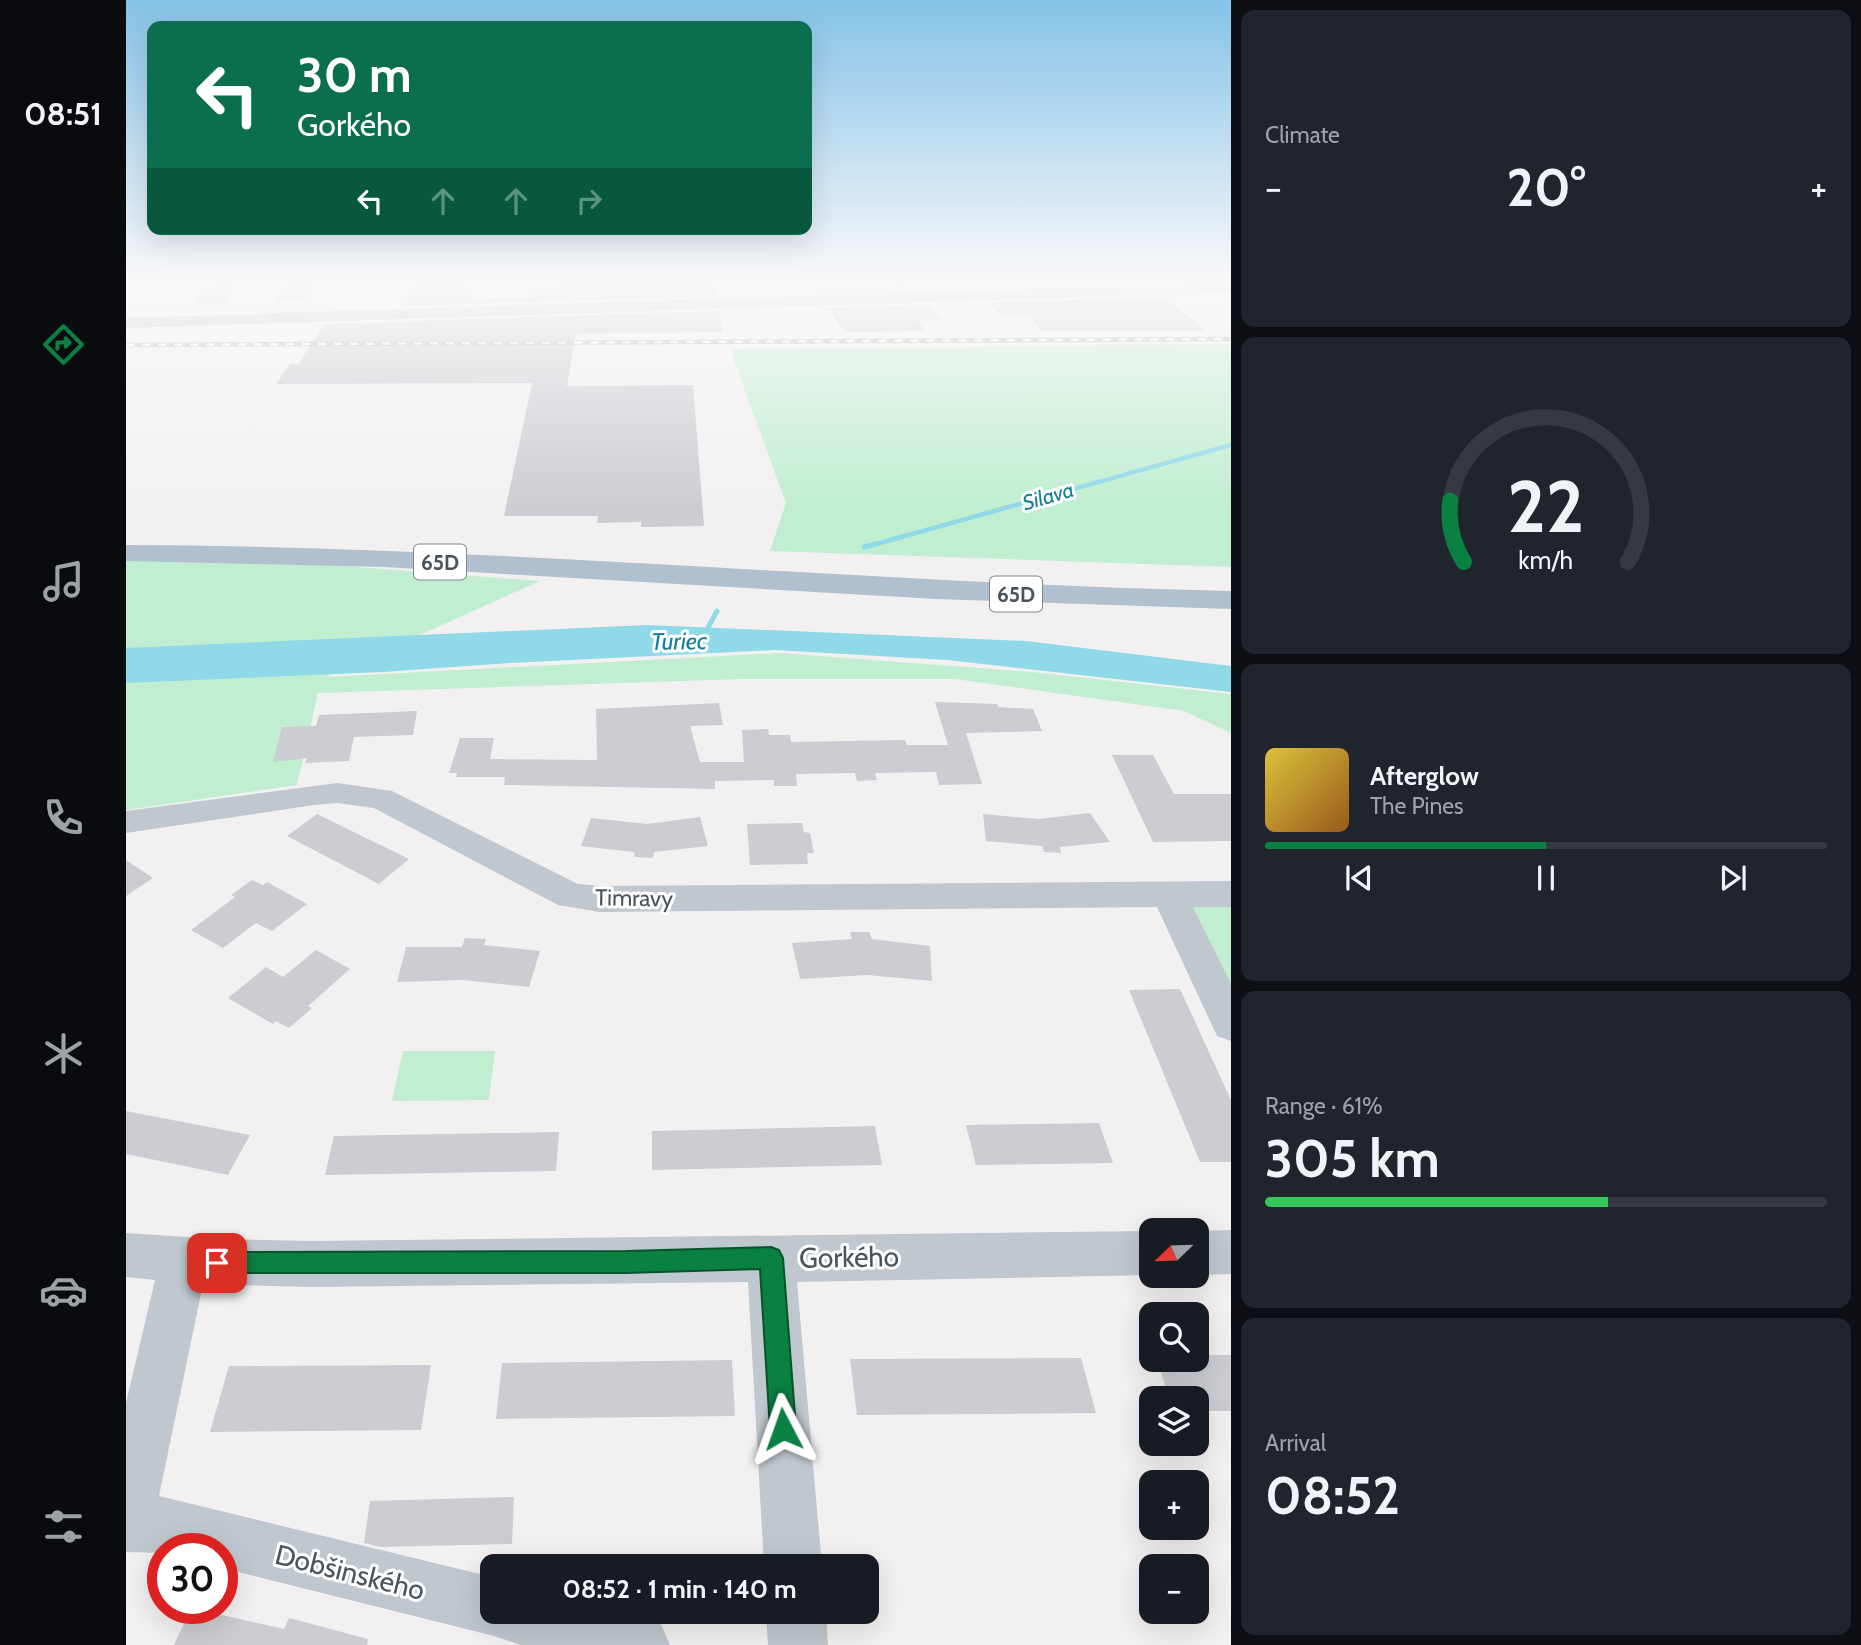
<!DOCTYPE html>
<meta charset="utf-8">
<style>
body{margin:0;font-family:Cabin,sans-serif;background:#20242c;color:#f1f3f6;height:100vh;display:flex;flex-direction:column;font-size:26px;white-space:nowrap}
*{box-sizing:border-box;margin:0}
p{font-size:23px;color:#9ea1a6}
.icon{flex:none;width:38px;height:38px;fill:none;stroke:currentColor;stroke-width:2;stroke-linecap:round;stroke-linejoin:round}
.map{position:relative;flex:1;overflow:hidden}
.details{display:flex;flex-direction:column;gap:10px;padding:10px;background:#0d0f14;width:630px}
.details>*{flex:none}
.guide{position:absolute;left:21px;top:21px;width:665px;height:214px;border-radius:14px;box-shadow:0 7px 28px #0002;background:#0b6e4f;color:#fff;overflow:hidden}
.needle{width:46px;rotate:247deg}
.tools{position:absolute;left:1013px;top:1218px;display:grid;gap:14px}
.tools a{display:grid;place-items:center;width:70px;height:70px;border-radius:14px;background:#171b24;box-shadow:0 7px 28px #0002;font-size:35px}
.speed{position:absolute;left:21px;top:1533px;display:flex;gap:14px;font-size:35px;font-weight:700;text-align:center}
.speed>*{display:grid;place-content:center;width:91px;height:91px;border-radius:50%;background:#171b24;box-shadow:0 7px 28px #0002;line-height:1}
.speed .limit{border:10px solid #d22;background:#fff;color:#111}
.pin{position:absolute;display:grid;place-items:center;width:60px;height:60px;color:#fff;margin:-30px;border-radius:14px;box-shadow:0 4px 10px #0006}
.me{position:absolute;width:77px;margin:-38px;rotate:356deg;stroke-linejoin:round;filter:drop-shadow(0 0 5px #0008)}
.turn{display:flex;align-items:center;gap:24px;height:147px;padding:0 35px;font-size:32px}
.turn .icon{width:91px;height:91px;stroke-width:2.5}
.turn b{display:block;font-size:49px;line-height:60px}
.lanes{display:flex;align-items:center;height:66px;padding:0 35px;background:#0003;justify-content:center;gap:35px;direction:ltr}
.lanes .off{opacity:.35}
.big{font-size:52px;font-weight:700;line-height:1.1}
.details .card{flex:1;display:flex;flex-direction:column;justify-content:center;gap:10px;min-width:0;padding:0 24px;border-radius:14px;background:#20242c}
.details .dial{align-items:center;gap:0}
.dial svg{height:182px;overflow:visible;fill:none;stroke:#363941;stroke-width:7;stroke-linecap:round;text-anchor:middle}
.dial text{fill:#f1f3f6;stroke:none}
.song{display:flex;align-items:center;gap:21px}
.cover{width:84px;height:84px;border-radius:10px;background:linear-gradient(135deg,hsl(50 70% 55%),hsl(30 70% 35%))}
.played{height:7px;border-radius:4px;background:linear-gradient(90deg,#0b8043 50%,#363941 50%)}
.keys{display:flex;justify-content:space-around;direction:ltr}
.heat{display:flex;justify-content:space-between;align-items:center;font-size:38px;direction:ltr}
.charge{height:10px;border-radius:5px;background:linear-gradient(90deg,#34c759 61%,#363941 0)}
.trip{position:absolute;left:354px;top:1554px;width:399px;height:70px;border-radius:14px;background:#171b24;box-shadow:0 7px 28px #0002;font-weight:700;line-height:70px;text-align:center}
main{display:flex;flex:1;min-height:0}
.tabs{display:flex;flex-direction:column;width:126px;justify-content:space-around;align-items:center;background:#090b0e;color:#9ea1a6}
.tabs .icon{width:49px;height:49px}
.tabs .on{color:#0b8043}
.tabs b{font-size:32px;color:#f1f3f6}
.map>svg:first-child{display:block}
.green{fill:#c1eed1}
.water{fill:#90d9e9}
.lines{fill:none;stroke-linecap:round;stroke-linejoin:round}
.stream-far1{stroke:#90d9e9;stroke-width:4.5}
.stream{stroke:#90d9e9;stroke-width:5}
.building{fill:#cbcdd3}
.minor{fill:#bfc8ce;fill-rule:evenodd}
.major{fill:#b1c0ce;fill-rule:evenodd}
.rail-casing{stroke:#b3b6ba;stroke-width:4.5}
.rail{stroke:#fff;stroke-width:2.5;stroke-dasharray:8;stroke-linecap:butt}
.route{fill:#0b8043;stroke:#07532c;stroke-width:2}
.labels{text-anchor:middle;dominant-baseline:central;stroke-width:6;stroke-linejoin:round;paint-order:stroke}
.far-water-label{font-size:21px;font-style:italic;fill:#127f98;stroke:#fff}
.shield{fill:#fff;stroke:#80878e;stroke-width:2}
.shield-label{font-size:21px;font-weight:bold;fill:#49545d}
.street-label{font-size:23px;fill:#49545d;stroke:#fff}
.water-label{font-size:24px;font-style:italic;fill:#127f98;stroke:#fff}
.near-street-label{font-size:28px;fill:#49545d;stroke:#fff}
</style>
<main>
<nav class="tabs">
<b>08:51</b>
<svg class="icon on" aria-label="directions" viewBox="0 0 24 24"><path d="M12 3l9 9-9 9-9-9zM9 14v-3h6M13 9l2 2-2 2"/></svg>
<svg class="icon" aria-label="music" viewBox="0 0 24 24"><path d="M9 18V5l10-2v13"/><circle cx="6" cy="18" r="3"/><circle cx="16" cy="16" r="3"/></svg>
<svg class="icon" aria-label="phone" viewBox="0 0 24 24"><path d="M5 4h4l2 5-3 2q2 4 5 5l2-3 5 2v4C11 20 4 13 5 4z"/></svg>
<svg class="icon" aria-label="climate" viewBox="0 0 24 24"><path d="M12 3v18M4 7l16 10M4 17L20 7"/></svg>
<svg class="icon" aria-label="car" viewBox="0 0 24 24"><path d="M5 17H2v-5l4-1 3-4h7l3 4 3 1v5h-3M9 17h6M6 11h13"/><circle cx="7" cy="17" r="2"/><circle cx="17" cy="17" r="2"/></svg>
<svg class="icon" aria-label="filters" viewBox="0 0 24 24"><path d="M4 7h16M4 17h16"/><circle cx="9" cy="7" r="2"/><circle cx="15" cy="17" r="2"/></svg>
</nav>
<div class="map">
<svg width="1105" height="1645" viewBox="0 0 1105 1645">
<rect width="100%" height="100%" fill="#f3f0f1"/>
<!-- green -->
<path class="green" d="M1105 344V567L644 551 660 503 607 358V349Z
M0 549 414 581 200 677 654 653 906 672 1105 694V733L1058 711 829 679H616L192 693 171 785 0 810Z
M1105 894V1025L1043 895Z
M277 1051H369L363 1100 266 1101Z"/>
<!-- water -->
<path class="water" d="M522 625 900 641 1105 666V692L822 660 649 650 384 663 257 672 0 683V648Z"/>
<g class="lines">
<!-- stream-far1 -->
<path class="stream-far1" d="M743 546 1105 445"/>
<!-- stream -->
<path class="stream" d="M738 547 749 544
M578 635 591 611"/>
</g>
<!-- building -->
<path class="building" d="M347 278 344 299 404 297 403 287 431 286 430 278H587L590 296 280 306 287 280Z
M944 278H1038V282L848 288 845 284 947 281Z
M114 279 99 302 66 303 83 280Z
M192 279 182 300 149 301 160 280Z
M779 280 788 290 693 293 686 283Z
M1038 297 1079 330 915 331 903 316 876 317 862 303Z
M802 305 815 319 792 320 798 331 718 332 703 308Z
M593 311 597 332 450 334 441 386 567 385 578 526 515 527V522L471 523 472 516H378L406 383 150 384 164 364H172L199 324Z
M809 702 871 704 872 707 907 709 916 731 840 733 856 784 813 785 810 772 749 773 751 780 731 781 729 773 670 774 671 786H648V780L589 781V789L378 785 379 777H330L331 773H323L334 738H368L364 759 471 760 470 709 593 703 597 725 564 726 574 762H618L616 730 642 729 643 735H664L665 742 779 740 781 745H822Z
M291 711 287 735 228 737 223 761 179 763 181 758 147 762 156 727 190 726 193 715Z
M986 755H1027L1048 794H1105V841L1027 842Z
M964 813 984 842 934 847 935 853 918 852 916 846 860 841 857 814 913 819Z
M191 814 283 859 253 884 161 836Z
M574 817 582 846 528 852 527 858 509 857 508 852 455 846 465 818 522 824Z
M676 823 678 832 684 833 688 853H681L682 864 624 865 621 824Z
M0 860 27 878 0 896Z
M126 880 137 885 141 882 181 904 146 931 130 923 97 948 65 930 109 897 105 895Z
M724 932H743L746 939 804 946 806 981 741 975 674 979 666 943 726 939Z
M339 938 360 939 358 945 414 951 403 987 337 980 271 982 280 947H336Z
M190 950 224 969 182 1006 186 1008 163 1028 150 1021 147 1024 102 998 140 967 157 977Z
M1054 989 1105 1100V1162H1074L1003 990Z
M0 1111 124 1135 102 1175 0 1154Z
M973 1123 987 1163 850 1165 840 1125Z
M749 1126 756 1165 526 1170V1131Z
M433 1132 430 1171 199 1175 208 1136Z
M1071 1355H1105V1411H1071V1398H1043L1031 1360H1071Z
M955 1358 970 1413 731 1415 724 1359Z
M606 1360 609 1416 370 1419 376 1363Z
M305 1365 295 1430 84 1432 103 1366Z
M388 1497 386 1544 255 1547 238 1543 244 1501Z
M65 1608 158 1629 163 1618 242 1639 241 1645H48Z"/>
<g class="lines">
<!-- minor -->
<path class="minor" d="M1105 282V292L0 328V318Z
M211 783 266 791 452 884 474 886 1105 881V907H1067L1105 984V1041L1091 1036 1031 907 474 912 432 905 248 808 211 803 188 805 0 833V811Z
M1105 1230V1274L1071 1275V1231Z
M1026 1231V1275L671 1282 696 1566H638L622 1282 185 1287 77 1284 33 1496 366 1577V1612H502L535 1624 544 1645H395L368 1636 96 1568V1549H37V1553L0 1552V1403L29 1280 0 1277V1233L92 1239 185 1241Z
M640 1612H700L702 1645H642Z"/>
<!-- major -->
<path class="major" d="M0 545C369 546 736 583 1105 591V609L810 599 258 567 0 561Z"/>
<defs>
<path id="rail" d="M0 345 1105 339"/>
</defs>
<!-- rail casing -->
<use href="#rail" class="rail-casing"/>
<!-- rail -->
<use href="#rail" class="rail"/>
</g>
<!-- sky -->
<linearGradient id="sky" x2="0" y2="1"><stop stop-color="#85c3e8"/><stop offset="0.55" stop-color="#faf8f9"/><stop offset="1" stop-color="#faf8f9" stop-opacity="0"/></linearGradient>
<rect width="1105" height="508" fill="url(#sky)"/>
<!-- route -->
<path class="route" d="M645 1247 653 1250 657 1258 670 1429 666 1438 657 1442 648 1438 644 1429 634 1269 500 1273H91L83 1270 80 1263 83 1255 91 1252 500 1251Z"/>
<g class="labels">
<!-- far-water labels -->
<g class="far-water-label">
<text transform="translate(922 496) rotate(-16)">Silava</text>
</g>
<!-- shield labels -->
<g class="shield">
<rect x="288" y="544.5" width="52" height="35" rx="5"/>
<rect x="864" y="576.5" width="52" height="35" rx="5"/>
</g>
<g class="shield-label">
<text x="314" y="562">65D</text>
<text x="890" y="594">65D</text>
</g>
<!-- street labels -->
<g class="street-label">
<text transform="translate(508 898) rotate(1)">Timravy</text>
</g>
<!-- water labels -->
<g class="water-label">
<text transform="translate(553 641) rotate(-1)">Turiec</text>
</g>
<!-- near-street labels -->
<g class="near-street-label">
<text transform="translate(723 1257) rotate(-1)">Gorkého</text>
<text transform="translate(224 1572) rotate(14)">Dobšinského</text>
</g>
</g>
</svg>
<div class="tools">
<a><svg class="needle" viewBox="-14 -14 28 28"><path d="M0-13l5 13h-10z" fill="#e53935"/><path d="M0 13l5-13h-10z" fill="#9ea1a6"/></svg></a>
<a><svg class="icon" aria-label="search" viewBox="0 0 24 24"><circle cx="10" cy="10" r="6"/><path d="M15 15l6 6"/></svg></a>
<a><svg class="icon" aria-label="layers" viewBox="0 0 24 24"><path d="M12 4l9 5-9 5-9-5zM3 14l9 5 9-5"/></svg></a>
<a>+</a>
<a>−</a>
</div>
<div class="speed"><div class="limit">30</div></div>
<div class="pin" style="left:91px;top:1263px;background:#d93025"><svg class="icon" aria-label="arrive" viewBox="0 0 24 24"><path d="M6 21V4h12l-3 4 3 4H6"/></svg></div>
<svg class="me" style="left:657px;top:1429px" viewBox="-20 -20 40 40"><path d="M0-17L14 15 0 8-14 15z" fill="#0b8043" stroke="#fff" stroke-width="4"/></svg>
<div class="trip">08:52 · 1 min · 140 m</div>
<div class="guide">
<div class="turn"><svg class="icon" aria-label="left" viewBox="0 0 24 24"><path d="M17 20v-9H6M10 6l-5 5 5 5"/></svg><div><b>30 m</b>Gorkého</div></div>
<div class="lanes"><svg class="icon" aria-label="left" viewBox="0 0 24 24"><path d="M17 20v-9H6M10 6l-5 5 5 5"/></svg><svg class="icon off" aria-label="ahead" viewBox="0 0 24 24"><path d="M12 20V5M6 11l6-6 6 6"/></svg><svg class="icon off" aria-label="ahead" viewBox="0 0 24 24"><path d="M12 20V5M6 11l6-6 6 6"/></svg><svg class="icon off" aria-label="right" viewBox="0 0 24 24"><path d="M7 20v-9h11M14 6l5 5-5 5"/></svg></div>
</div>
</div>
<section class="details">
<div class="card"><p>Climate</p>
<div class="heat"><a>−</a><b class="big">20°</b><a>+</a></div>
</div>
<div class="card dial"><svg viewBox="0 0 100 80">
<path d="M14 69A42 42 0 1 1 86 69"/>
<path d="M14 69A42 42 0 0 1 8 42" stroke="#0b8043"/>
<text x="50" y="56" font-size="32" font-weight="700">22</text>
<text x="50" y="72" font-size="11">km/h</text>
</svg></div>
<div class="card">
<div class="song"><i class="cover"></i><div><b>Afterglow</b><p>The Pines</p></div></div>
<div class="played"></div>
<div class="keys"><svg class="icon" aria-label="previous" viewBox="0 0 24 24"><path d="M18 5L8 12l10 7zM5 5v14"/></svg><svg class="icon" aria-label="pause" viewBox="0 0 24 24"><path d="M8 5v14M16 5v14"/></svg><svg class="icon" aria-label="next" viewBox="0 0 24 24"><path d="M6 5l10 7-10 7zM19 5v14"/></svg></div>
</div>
<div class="card"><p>Range · 61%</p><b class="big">305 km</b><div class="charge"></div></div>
<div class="card"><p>Arrival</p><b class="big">08:52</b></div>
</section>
</main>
